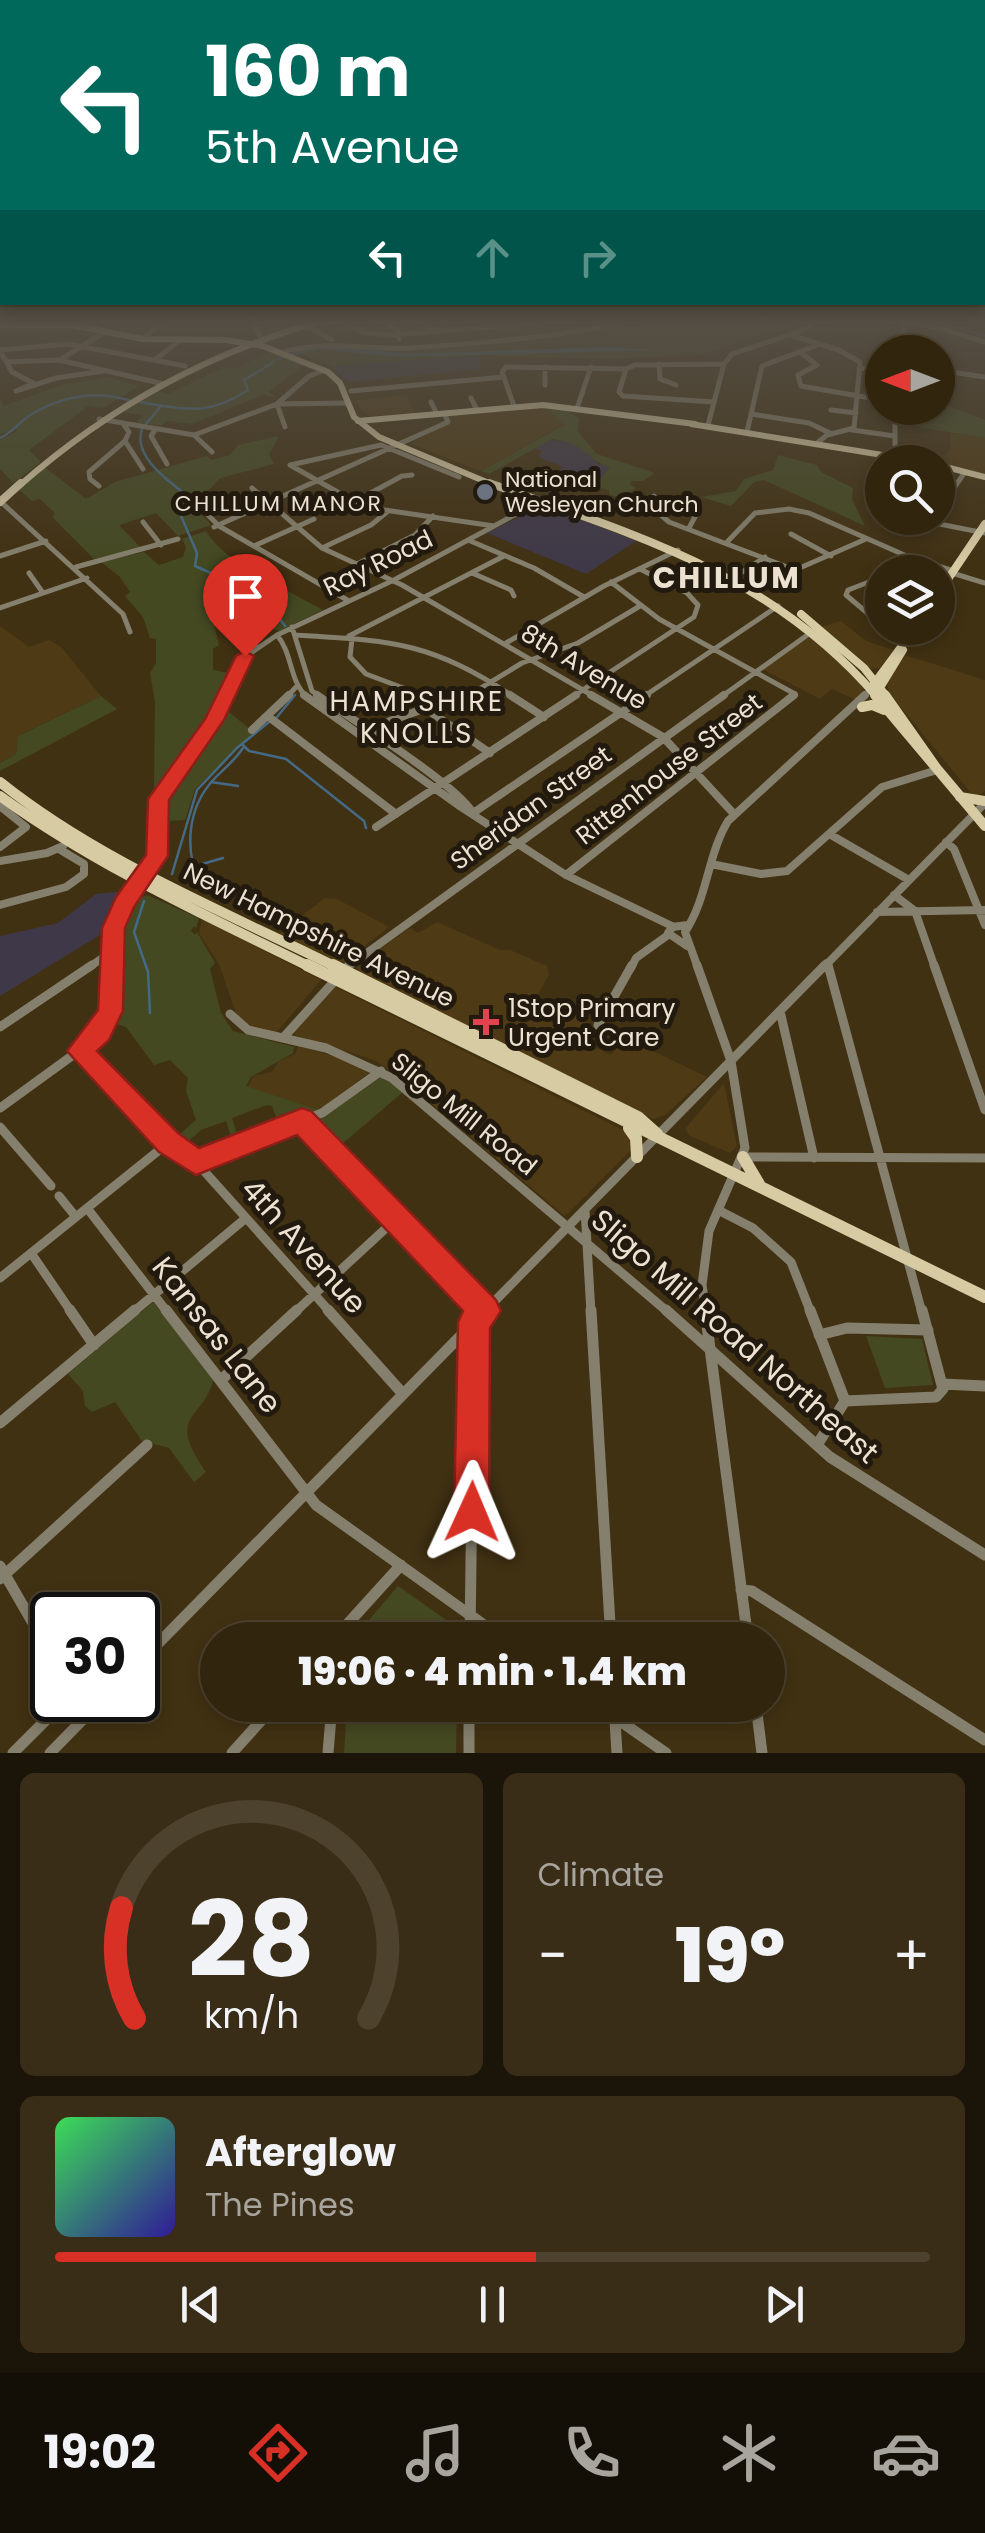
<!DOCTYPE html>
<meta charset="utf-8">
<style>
body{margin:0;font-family:Poppins,sans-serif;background:#392d17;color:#f1f3f6;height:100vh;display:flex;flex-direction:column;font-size:38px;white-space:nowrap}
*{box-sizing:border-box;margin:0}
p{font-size:32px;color:#a8a59e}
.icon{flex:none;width:55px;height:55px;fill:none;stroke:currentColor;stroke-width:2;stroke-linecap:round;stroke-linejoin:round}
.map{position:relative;height:1753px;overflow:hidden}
.side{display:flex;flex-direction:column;gap:20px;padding:20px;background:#1b1408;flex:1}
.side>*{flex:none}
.top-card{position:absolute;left:0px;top:0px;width:985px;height:305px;box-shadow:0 5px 15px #0003,0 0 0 2px #4c422e;background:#00695c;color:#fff;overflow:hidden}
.needle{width:65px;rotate:270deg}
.fabs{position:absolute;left:865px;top:335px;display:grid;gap:20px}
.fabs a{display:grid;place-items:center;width:90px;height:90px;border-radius:50%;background:#31250e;box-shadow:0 5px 15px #0003,0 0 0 2px #4c422e;font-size:50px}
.speed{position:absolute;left:30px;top:1592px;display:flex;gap:20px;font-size:50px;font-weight:700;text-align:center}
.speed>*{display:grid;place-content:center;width:130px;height:130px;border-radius:50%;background:#31250e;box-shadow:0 5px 15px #0003,0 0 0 2px #4c422e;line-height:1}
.speed .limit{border:5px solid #111;border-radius:15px;background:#fff;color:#111}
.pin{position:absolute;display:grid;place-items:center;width:85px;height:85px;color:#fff;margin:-102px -42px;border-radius:50% 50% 50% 0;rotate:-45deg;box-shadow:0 0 10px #0007}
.pin .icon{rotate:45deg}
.me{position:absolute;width:110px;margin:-55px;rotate:1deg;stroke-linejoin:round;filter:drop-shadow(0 0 8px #0008)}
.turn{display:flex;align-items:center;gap:35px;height:210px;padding:0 40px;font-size:45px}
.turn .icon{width:130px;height:130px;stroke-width:2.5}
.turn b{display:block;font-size:70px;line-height:85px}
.lanes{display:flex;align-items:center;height:95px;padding:0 40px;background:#0003;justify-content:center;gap:50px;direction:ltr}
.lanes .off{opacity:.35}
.big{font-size:75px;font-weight:800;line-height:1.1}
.side .card{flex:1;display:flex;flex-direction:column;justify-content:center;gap:15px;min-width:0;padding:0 35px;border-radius:15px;background:#392d17}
.side .dial{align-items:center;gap:0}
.dial svg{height:260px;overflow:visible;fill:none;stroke:#4c422e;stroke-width:7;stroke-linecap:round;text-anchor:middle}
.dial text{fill:#f1f3f6;stroke:none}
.song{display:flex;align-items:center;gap:30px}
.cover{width:120px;height:120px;border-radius:15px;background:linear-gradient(135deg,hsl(130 70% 55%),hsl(250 70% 35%))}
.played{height:10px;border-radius:5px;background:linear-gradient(90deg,#d93025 55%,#4c422e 55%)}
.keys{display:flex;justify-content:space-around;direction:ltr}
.heat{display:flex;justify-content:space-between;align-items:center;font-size:55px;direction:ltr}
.side .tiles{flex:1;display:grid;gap:20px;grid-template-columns:1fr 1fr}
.card:last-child{grid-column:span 2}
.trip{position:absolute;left:200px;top:1622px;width:585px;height:100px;border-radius:50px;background:#31250e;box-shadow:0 5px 15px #0003,0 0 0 2px #4c422e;font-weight:800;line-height:100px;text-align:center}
.menu{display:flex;height:160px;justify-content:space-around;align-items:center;background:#140f06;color:#a8a59e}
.menu .icon{width:70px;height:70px}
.menu .active{color:#d93025}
.menu b{font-size:45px;color:#f1f3f6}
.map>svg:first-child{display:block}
.built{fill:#4e3a14}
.education{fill:#3f3848}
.green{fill:#444922}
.water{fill:#446a86}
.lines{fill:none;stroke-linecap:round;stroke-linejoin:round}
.stream{stroke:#446a86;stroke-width:2.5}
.minor-far3{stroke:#857f6d;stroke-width:5}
.minor-far2{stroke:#857f6d;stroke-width:8}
.minor-far1{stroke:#857f6d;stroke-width:9}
.minor{stroke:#857f6d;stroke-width:11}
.major-far3{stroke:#d7cba4;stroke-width:6}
.major-far2{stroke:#d7cba4;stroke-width:8}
.major-far1{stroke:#d7cba4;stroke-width:10}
.major{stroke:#d7cba4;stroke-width:12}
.route{fill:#d93025;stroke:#8d1f18;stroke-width:2.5}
.worship-dot{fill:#6b7280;stroke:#221a0e;stroke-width:4}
.health-dot{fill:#e0444e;stroke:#221a0e;stroke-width:4}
.labels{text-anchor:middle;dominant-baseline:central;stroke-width:10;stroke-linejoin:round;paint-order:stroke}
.far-poi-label{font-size:22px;fill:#ede2d2;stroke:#221a0e;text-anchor:start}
.far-neighbourhood-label{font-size:22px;letter-spacing:2.5px;fill:#ede2d2;stroke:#221a0e}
.street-label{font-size:25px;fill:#ede2d2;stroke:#221a0e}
.poi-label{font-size:25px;fill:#ede2d2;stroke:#221a0e;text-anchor:start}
.neighbourhood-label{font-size:28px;letter-spacing:2.5px;fill:#ede2d2;stroke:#221a0e}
.far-district-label{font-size:30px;font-weight:bold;letter-spacing:2.5px;fill:#ede2d2;stroke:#221a0e}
.near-street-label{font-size:30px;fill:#ede2d2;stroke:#221a0e}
</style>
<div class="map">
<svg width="985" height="1753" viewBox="0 0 985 1753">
<rect width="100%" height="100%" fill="#413113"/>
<!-- built -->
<path class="built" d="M407 395 415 414 367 416 355 400Z
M548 407 564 424 481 471 411 444 446 423 449 414Z
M950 433 985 438V475L938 463 951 448Z
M841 621 866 641 893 650 880 668 871 669 820 627Z
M0 626 29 647 49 640 61 647 101 696 18 736 16 754 0 763Z
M810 637 816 639 863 685 864 691 856 700 832 689 820 699 762 669Z
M905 655 985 680V790L976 799 889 693 887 682Z
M325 898 337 899 389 927 344 962 336 963 278 934Z
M202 919 321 980 276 1033 255 1030 238 1019 219 964 199 933Z
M437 922 500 950H510L547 966 549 974 537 997 589 1023 579 1040 611 1055 626 1038 707 1077 665 1115 653 1119 359 974 357 965 410 928 418 933Z
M335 987 631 1134 634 1147 565 1216 396 1074 374 1060 295 1035 294 1029Z
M298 1046 366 1065 369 1073 319 1110 247 1087 254 1076 272 1072 279 1061 295 1054Z
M724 1083 737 1146 730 1153 690 1136 685 1129Z"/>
<!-- education -->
<path class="education" d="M477 355 482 369 349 382 330 366Z
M547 440 565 441 584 448 598 464 611 467 610 471 598 481 559 471 564 467 538 457 542 451 534 448Z
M543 505 547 506 636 541 586 574 487 533Z
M126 891 108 930 0 996V936L58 923 96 894Z"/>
<!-- green -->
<path class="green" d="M643 319H813L701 355 611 359 477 355 331 366 292 350C321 339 346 348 375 348 457 346 567 343 643 319Z
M273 351 307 363 268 392 277 399 265 394 192 424 167 421 161 426 136 422 143 415 122 412 155 390 168 394 224 367 232 370Z
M108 377 139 386 103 408 88 406 29 450 41 462 13 483 0 469V440L17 431 15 428 0 435V399L4 406 64 384Z
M938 402 985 420V438L918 427 917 408H938Z
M549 410H565L579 418 578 432 597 454 655 473 643 481H631L630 485 636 488 621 498 609 494V490L594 487 610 467C586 461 588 443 552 439L489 474 481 471 564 425Z
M279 436 269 454 274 464 220 478 194 506 211 525 178 536 156 513 119 525 141 548 94 559 53 518 54 512 40 499 32 501 17 488 43 466 86 499 115 482 207 456 211 460 230 455 238 445Z
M778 455 817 465 821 472 853 488 852 499 865 526 764 480 754 482 731 506 701 497 736 491 744 479 773 470Z
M206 531C224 560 255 568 276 593L286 590 323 610 279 631C247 619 249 609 212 618L219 645 213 649V670L229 673 201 727 159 787H154L155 702 150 673 156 663V639L150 638 143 617 125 596 130 592 120 577 101 562 144 552 159 565 183 557 186 547 182 539Z
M101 696 117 709 0 771V763L16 754 18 736Z
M226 710 254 732 195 789 185 820 169 821C160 780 207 743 226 710Z
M147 895 199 918 196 928 194 926 191 931 195 935 197 932 215 963 210 969 221 1013 233 1031 294 1047 293 1053 251 1077 246 1086 319 1110 279 1125 272 1106 267 1105 232 1118 238 1137 232 1140 226 1121 201 1130 183 1146 175 1138 196 1120 186 1091 188 1078 170 1060 154 1065 126 1027 111 1022C126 984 96 913 147 895Z
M383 1076 403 1092 336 1149 312 1125Z
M153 1302 214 1377C204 1423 164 1411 206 1472L194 1482 169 1448 142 1441 115 1402 92 1412 85 1406 83 1391 68 1374Z
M866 1336 922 1339 933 1385 885 1388Z
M398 1586 459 1629V1640H352Z
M347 1705H457L456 1753H344Z"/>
<!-- water -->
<path class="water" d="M331 346 406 354 607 347 657 350 400 357 320 349 269 362 301 349Z"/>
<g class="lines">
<!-- stream -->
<path class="stream" d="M940 322 985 336
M139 402C185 409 207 417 248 390L244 380 274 362
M146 424 161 406
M142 429C133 454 163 477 181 491V516L197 553 195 566 231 582 250 600 271 607 285 626
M0 438C13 432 20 421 32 414 63 396 97 390 131 401
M277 717 295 695
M242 744 249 751 286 759 364 821 366 828
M211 782 238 786
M192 867 223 858
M172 874 197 790 237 748 269 722
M200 885C184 849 187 807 215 778 225 768 235 760 243 748
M144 901 134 932 148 972 150 1013"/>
<!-- minor-far3 -->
<path class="minor-far3" d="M253 319 259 335
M382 319 398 331 399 339
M422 319 435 332
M884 319 936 327 985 342
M341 321 363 332 390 335 586 319
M905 321 902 336 909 352
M83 326 92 319
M309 327 332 340
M790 335 839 350 860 362 854 428 827 435 817 443
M143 339 165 319
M0 350 68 344 185 366
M0 351 12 372 33 383
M286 351C333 340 365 350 410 348 488 343 566 336 642 319
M800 352 817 365 798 375 801 386 882 400
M63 358 105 332
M156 359 180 340
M7 362 59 360 164 384
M659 364 660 379 676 385
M545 367V385
M859 368 882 370
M626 369 619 392 623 396 714 402
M938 370 985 377
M34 383 16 391 56 378 104 371
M351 391 504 377
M471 398 477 410
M431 402 437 414
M514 406 502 372 506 367 626 369 635 365 724 364
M577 408 591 367
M895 408V456
M831 410 856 413
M751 414 809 423 832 434
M99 419 194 435 212 452
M708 425 724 364 732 354 798 332 818 320 858 319
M285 427 277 404 346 403
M155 430 151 436 167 464
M852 430 895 436
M747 432 762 366 815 346
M194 435 277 404 309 376 325 370
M125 441 143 469
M459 477 381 445 290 465 364 507 494 526
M99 486 90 479 89 472 125 441 129 432 124 425
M252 488 322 548 402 585 595 697
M654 496V509L669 522 795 570 866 539
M0 501 123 614 130 632
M207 502 201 508 219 526 349 601
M354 502 402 476 412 475
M636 510 654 509
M938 511 965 472
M909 518 985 533
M143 522 161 545
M214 527 448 422 444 413
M689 528 698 511
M791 534 831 556
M468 540 534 568 584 597
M728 541 755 513 789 509 809 513 909 557 954 571
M254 546 314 519
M322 548 371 525 387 512
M0 556 46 541
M357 564 415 535 433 516
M76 567 178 539
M29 573 43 593
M472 573 511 590 514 596
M952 573 985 583
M882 577 848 590 846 595 904 644
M730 580 765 557
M611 582 659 619 795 694 791 697
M0 608 87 578
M231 627 240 640 256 646
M292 627 312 691 321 697
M277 635C293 654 289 681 307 697
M295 635C393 641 429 641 514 697
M349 636 504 556
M352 639 350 657 366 674 414 692 419 697
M506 643 604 586 678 550
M225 697 245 657 277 635 394 580 546 498
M287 697 296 687
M455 697 481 688 522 663 578 643 640 606
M572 697 694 617 698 605 687 593 640 569
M643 697 778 606
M721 697 813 631
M862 697 870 690"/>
<!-- minor-far2 -->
<path class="minor-far2" d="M304 695 461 807 566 875 674 927
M317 695C351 719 455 783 473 813
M416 695 432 713 490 753
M510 695 544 717
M591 695 663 737 734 814
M269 717 396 814
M252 730 289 695
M357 733 462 695
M0 806 26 827 0 847
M473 813 647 695
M376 827 576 695
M831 835 909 880
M946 842 954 849 985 925
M0 861 47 853 63 846
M711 864 761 874 787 871 882 787 937 770
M566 875 794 695
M894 895 915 911 935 968
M0 905 66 887 84 874V864L59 849
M877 912 985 910
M687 946 668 933 672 927 688 925
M827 963 828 968
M88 968 111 952
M114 968 113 928 124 903 157 856 158 799 214 720 226 695
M346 968 724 695
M631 968 636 958 668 935
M698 968 685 932C708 897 707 856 728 821L865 695
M823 968 985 803"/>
<!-- minor-far1 -->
<path class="minor-far1" d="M697 965 731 1061 745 1148 709 1231 702 1285 706 1313
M828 965 922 1313
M934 965 985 1110
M780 1011 814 1158
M230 1014 248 1030 326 1048 392 1078 669 1313
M598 1025 632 965
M0 1027 92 965
M283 1038 349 965
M80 1051 168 1143 196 1162 331 1313
M0 1108 91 1042 107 1021 114 965
M302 1120 485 1311
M0 1127 51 1186
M743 1157 985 1158
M196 1162 322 1113 381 1071
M59 1196 76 1217
M87 1208 168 1313
M585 1210 591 1313
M718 1210 753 1228 791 1262 811 1313
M31 1253 72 1313
M0 1278 168 1143
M132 1313 246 1218
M294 1313 397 1218
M483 1313 825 965"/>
<!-- minor -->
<path class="minor" d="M70 1310 94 1345
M166 1310 316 1505 505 1640
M328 1310 403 1394
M591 1310 611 1640
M666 1310 830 1457 985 1555
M705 1310 748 1640
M810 1310 845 1401 817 1445
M819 1335 847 1328 928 1330
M221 1380 297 1310
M942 1384 985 1386
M845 1401 936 1397 943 1389 922 1310
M0 1423 135 1310
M0 1566 52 1656
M0 1579 147 1445
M741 1590 752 1591 985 1740
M333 1640 401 1565
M470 1640 474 1322
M138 1664 486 1310
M469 1705V1753
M597 1705 666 1753
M614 1705 617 1753
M756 1705 762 1753
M13 1753 66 1700
M50 1753 102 1700
M232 1753 275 1705
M328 1753 332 1705"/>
<!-- major-far3 -->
<path class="major-far3" d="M322 324 341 319
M0 325H72L143 339 226 340 263 346 328 372 340 383 354 417 379 437 496 486
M358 421 543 405 695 424
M691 424 926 462
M938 465 985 477
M19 486C111 405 210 352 328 319"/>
<!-- major-far2 -->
<path class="major-far2" d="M489 483C636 535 772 574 877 697
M0 502 21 483
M938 594 985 524
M801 614 864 668 887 697
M873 685 915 628
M878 691 903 650"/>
<!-- major-far1 -->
<path class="major-far1" d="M875 695 985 826
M885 695 937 769
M862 707 872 705 884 710
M0 782C100 862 224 911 338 968
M0 796C97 866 205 915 312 968
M960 797 985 801"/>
<!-- major -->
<path class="major" d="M307 965 985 1297
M333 965 638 1117 657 1134
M629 1128 636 1138 637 1157
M743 1157 759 1184"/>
</g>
<!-- sky -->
<linearGradient id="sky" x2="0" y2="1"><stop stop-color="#241b0a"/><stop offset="0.57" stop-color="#544e44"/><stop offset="1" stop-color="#544e44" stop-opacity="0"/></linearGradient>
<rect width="985" height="564" fill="url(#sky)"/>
<!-- route -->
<path class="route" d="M245 651 254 656 224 720 169 800 168 856 134 907 125 928 123 1011 109 1040 97 1051 178 1133 199 1148 302 1108 311 1111 496 1300 501 1311 490 1328 489 1512 484 1524 472 1529 459 1524 454 1512 458 1322 463 1311 297 1135 196 1175 159 1152 67 1051 98 1010 102 928 116 897 146 855 148 799 205 719 236 656Z"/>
<!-- markers -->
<circle class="worship-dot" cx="485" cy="492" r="10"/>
<path class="health-dot" d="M481 1007h10v10h10v10h-10v10h-10v-10h-10v-10h10z"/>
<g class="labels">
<!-- far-poi labels -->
<g class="far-poi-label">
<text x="505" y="479">National<tspan x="505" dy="25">Wesleyan Church</tspan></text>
</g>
<!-- far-neighbourhood labels -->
<g class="far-neighbourhood-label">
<text x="279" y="503">CHILLUM MANOR</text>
</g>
<!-- street labels -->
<g class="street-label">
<text transform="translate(378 563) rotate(-26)">Ray Road</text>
<text transform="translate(584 667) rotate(31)">8th Avenue</text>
<text transform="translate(669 769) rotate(-38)">Rittenhouse Street</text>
<text transform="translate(531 808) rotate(-36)">Sheridan Street</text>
<text transform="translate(319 935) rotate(26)">New Hampshire Avenue</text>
<text transform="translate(464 1114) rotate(39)">Sligo Mill Road</text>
</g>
<!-- poi labels -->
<g class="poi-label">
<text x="508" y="1008">1Stop Primary<tspan x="508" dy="29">Urgent Care</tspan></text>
</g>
<!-- neighbourhood labels -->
<g class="neighbourhood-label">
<text x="417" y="701">HAMPSHIRE<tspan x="417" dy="32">KNOLLS</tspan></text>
</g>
<!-- far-district labels -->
<g class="far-district-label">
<text x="727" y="577">CHILLUM</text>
</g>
<!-- near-street labels -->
<g class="near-street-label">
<text transform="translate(304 1246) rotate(48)">4th Avenue</text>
<text transform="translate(217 1335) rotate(52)">Kansas Lane</text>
<text transform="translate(735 1336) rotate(41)">Sligo Mill Road Northeast</text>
</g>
</g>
</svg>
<div class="fabs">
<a><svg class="needle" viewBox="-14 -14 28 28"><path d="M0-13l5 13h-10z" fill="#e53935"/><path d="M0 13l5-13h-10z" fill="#a8a59e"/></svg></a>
<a><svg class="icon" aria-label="search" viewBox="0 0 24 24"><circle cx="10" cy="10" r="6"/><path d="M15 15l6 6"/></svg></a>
<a><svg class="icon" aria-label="layers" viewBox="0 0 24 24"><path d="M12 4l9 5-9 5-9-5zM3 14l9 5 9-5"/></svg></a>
</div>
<div class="speed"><div class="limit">30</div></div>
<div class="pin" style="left:245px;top:656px;background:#d93025"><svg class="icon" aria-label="arrive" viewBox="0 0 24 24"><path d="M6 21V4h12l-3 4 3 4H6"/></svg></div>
<svg class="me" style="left:472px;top:1512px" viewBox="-20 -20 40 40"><path d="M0-17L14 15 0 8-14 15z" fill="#d93025" stroke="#fff" stroke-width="4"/></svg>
<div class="trip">19:06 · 4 min · 1.4 km</div>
<div class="top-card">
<div class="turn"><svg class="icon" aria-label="left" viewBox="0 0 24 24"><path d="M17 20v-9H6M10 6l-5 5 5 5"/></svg><div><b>160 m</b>5th Avenue</div></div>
<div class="lanes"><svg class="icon" aria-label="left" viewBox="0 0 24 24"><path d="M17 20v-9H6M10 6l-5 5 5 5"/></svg><svg class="icon off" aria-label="ahead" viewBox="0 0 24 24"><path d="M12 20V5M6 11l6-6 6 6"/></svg><svg class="icon off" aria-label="right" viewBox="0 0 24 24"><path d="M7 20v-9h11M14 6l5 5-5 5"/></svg></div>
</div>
</div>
<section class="side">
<div class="tiles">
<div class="card dial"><svg viewBox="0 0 100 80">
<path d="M14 69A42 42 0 1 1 86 69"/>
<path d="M14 69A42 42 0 0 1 10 35" stroke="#d93025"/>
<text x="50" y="56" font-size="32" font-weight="700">28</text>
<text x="50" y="72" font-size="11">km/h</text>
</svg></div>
<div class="card"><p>Climate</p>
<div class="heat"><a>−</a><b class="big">19°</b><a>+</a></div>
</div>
<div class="card">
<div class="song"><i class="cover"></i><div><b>Afterglow</b><p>The Pines</p></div></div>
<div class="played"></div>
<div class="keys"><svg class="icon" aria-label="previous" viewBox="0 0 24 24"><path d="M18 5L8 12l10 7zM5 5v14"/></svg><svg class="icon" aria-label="pause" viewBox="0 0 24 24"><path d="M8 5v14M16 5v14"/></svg><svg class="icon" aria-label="next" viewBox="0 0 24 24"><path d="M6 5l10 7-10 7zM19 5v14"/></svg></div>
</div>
</div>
</section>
<nav class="menu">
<b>19:02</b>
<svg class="icon active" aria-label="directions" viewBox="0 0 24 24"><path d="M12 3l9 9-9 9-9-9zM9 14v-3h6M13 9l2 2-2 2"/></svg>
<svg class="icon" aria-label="music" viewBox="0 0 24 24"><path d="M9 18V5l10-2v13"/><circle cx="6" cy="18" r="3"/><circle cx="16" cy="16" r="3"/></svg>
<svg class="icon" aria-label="phone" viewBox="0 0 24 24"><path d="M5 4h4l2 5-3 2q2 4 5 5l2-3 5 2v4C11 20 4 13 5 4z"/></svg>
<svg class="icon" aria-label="climate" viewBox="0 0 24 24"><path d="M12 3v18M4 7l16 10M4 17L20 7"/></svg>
<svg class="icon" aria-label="car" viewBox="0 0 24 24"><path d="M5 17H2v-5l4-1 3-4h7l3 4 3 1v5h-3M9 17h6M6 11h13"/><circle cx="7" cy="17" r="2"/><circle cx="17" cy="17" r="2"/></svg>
</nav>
